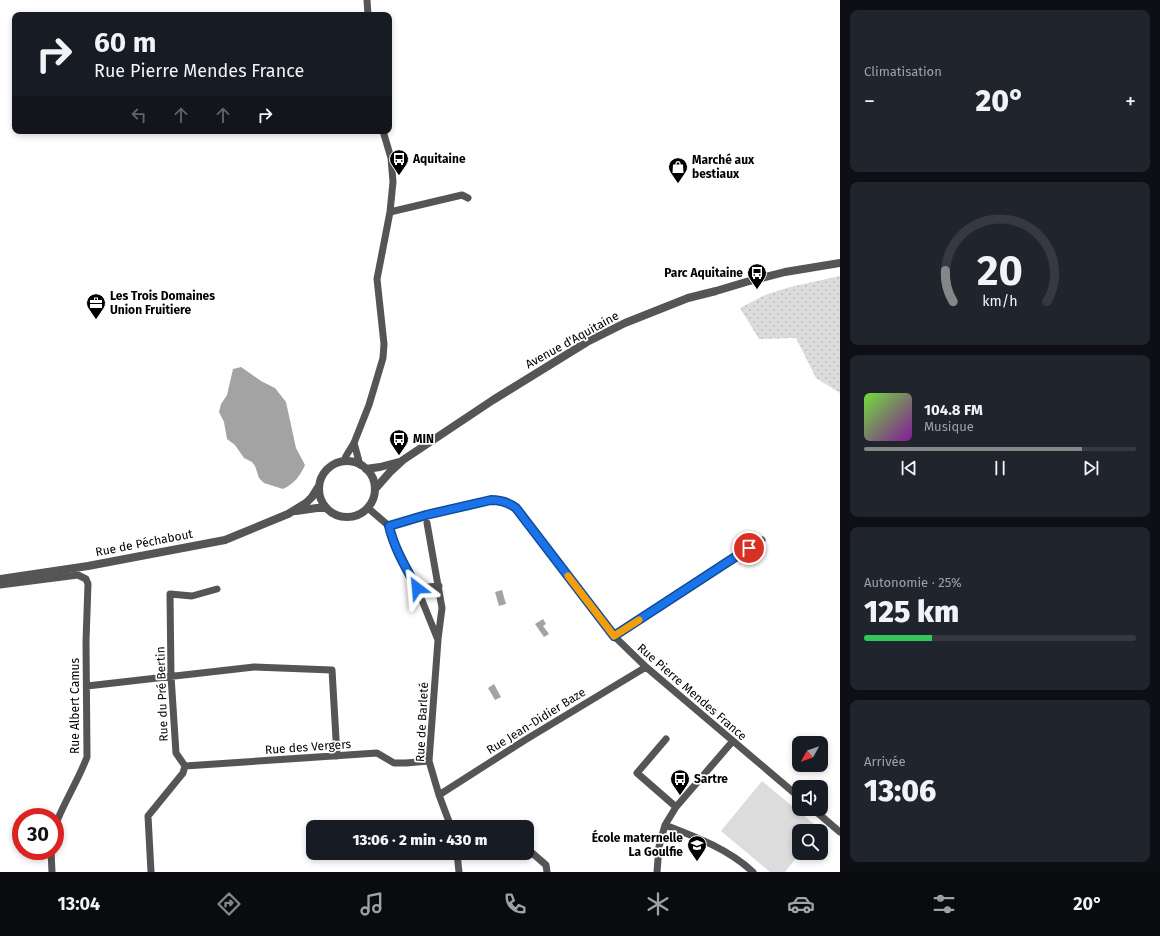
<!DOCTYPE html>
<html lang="fr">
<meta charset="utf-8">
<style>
body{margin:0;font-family:"Fira Sans",sans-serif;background:#20242c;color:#f1f3f6;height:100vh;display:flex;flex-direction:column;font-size:15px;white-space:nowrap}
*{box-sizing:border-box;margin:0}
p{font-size:13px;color:#9ea1a6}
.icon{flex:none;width:22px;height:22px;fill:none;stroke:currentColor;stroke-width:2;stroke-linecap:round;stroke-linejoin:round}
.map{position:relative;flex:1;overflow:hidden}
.sheet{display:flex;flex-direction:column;gap:10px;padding:10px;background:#0d0f14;width:320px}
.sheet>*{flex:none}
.top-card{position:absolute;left:12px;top:12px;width:380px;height:122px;border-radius:8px;box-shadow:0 2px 6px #0003;background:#171b24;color:#f1f3f6;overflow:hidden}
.needle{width:26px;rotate:230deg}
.controls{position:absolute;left:792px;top:736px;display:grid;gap:8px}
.controls a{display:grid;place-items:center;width:36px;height:36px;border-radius:8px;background:#171b24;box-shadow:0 2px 6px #0003;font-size:20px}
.speed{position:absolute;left:12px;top:808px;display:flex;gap:8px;font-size:20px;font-weight:700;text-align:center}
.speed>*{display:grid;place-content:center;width:52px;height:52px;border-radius:50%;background:#171b24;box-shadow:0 2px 6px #0003;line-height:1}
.speed .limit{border:6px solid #d22;background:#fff;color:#111}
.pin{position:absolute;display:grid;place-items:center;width:34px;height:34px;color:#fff;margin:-17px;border:2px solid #fff;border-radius:50%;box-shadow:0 1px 4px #0007}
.me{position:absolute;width:44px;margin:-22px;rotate:331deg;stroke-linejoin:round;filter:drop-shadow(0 0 3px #0008)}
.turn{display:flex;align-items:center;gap:14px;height:84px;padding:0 16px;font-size:18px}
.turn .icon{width:52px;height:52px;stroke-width:2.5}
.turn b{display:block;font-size:28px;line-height:34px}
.lanes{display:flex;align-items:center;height:38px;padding:0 16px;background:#0003;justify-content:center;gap:20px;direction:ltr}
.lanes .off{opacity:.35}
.big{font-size:30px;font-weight:800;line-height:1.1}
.sheet .card{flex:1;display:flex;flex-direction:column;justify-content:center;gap:6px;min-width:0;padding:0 14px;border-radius:8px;background:#20242c}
.sheet .dial{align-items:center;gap:0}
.dial svg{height:104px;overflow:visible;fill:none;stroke:#363941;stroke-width:7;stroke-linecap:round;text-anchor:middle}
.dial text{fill:#f1f3f6;stroke:none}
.song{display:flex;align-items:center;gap:12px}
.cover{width:48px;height:48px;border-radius:6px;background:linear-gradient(135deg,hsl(100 70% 55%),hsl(290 70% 35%))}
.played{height:4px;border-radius:2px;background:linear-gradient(90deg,#858687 80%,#363941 80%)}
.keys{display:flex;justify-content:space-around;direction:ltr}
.heat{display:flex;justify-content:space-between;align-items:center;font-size:22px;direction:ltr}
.charge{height:6px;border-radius:3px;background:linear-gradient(90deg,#34c759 25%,#363941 0)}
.trip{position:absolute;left:306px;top:820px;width:228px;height:40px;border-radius:8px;background:#171b24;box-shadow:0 2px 6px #0003;font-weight:800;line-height:40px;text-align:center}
.tabs{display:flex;height:64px;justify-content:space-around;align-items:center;background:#090b0e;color:#9ea1a6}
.tabs .icon{width:28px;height:28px}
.tabs .selected{color:#858687}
.tabs b{font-size:18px;color:#f1f3f6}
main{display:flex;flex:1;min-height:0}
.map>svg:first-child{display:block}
.grass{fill:url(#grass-dots)}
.pitch{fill:#dcdcdc}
.water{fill:#a3a3a3}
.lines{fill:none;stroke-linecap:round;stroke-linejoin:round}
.minor{stroke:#555;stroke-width:7}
.tertiary{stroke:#555;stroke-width:8}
.route-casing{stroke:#114b97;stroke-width:10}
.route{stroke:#1a73e8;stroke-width:7}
.slow{stroke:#f59e0b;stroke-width:7}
.labels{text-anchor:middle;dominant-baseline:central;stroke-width:3.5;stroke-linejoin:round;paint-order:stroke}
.poi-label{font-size:12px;font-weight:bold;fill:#000;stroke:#fff;text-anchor:start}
.street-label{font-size:12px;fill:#000;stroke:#fff}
</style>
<main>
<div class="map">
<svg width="840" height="872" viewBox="0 0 840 872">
<defs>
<pattern id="grass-dots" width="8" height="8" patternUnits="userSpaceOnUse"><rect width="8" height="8" fill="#dcdcdc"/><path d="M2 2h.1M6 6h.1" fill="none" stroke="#bbb" stroke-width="1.8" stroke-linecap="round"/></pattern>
</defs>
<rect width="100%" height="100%" fill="#fff"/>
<!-- grass -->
<path class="grass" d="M840 276V393L816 378 796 338 759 339 740 308 765 295 790 287Z"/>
<!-- pitch -->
<path class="pitch" d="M762 781 820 829 818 831H799V853H800L785 872H770L721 831Z"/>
<!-- water -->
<path class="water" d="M241 367 261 381 275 388 286 402 296 448 305 465C300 476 295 483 283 489L264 483 259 478 255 466 252 462 244 458 235 445 227 439 224 422 219 412 221 404 227 395 233 369Z
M502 590 506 604 499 606 495 592Z
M543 619 546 624 543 626 549 634 544 637 535 624Z
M494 684 501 697 495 700 488 688Z"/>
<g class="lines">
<!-- minor -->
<path class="minor" d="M367 0 368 15
M390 212 462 195 468 198
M354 443 360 465
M344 461 346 456 354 443 369 405 383 358 384 344 377 279 390 212 393 182 391 158 383 131
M368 508 389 526 391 537 399 556 417 588 438 640 429 761 439 795 451 827
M427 523 442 608 438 639
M389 526 426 515 474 503 499 500 511 504 516 508 536 533 575 586 614 636 646 667 799 797
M0 585 78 575 86 579 88 584 86 641 87 757C78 781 64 802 55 826
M417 588 439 586
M614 636 762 540
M87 686 254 667 332 670 337 756
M666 739 637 773 676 807
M185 766 377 753 394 763H406L429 761
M439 795 525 740 646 667
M813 809 840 832
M665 825C696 837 728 849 753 872
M51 851 52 872
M531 852 546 865 547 872
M457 853 459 872
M151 872 148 816 183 773 185 766 176 753 171 676 170 594 192 596 217 589
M657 872 659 847 665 825 676 807 732 742"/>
<!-- tertiary -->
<path class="tertiary" d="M319 489a28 28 0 1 1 56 0a28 28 0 1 1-56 0Z
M366 469 380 467 399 462
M375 489 390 472 403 460 493 400 587 342 625 323 688 298 716 291 746 282 785 272 840 263
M296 511 317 508H326
M0 579 88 566 225 540 288 514 306 503 312 497 319 486"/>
</g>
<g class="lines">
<defs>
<path id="route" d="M417 588C406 568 394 548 389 526L426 515 491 500C501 500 508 502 516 508L614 636 749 548"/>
</defs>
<!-- route casing -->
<use href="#route" class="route-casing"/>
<!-- route -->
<use href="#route" class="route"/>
<!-- slow -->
<path class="slow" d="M568 576 614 636 639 620"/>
</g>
<!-- icons -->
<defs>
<symbol id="bus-pin" viewBox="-11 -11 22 30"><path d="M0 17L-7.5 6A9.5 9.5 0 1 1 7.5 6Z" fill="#000" stroke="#fff"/><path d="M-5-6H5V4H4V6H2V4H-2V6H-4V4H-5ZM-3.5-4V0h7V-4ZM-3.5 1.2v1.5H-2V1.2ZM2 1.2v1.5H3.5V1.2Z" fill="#fff"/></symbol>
<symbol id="shop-pin" viewBox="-11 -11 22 30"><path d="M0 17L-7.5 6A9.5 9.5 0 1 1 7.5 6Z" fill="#000" stroke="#fff"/><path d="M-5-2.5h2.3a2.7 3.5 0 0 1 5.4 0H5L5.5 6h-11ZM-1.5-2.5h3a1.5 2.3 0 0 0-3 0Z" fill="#fff"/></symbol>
<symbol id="office-pin" viewBox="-11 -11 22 30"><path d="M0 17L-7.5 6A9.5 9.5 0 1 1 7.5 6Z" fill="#000" stroke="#fff"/><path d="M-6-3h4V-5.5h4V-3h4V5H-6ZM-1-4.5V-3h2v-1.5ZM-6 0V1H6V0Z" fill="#fff"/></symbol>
<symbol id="school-pin" viewBox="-11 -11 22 30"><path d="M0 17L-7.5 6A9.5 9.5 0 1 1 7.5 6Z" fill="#000" stroke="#fff"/><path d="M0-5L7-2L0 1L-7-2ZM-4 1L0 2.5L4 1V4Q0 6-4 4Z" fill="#fff"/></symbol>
</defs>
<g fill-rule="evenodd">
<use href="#bus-pin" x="388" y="148" width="22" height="30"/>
<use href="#shop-pin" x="667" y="156" width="22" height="30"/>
<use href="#bus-pin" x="746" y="262" width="22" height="30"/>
<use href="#office-pin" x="85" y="292" width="22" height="30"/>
<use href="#bus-pin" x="388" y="428" width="22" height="30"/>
<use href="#bus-pin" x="669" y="768" width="22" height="30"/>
<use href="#school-pin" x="686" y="834" width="22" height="30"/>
</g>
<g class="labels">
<!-- poi labels -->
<g class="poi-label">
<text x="413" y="159">Aquitaine</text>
<text x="692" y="160">Marché aux<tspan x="692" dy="14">bestiaux</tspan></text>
<text x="743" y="273" text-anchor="end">Parc Aquitaine</text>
<text x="110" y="296">Les Trois Domaines<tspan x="110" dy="14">Union Fruitiere</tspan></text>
<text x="413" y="439">MIN</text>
<text x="694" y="779">Sartre</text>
<text x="683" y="838" text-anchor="end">École maternelle<tspan x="683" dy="14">La Goulfie</tspan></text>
</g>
<!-- street labels -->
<g class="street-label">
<text transform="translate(572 340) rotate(-29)">Avenue d'Aquitaine</text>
<text transform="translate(144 543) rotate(-11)">Rue de Péchabout</text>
<text transform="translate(692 692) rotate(41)">Rue Pierre Mendes France</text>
<text transform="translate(162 694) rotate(-92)">Rue du Pré Bertin</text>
<text transform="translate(75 706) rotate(-90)">Rue Albert Camus</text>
<text transform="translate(536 721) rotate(-32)">Rue Jean-Didier Baze</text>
<text transform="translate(422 722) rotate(-87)">Rue de Barleté</text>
<text transform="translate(308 747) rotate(-4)">Rue des Vergers</text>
</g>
</g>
</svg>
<div class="controls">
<a><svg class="needle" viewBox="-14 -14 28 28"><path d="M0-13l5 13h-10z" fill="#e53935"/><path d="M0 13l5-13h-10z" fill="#9ea1a6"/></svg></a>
<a><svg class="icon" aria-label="sound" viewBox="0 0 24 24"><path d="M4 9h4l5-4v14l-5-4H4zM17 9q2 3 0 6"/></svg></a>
<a><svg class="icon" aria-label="search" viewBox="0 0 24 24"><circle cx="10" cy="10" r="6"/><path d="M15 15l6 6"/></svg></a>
</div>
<div class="speed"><div class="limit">30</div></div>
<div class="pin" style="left:749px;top:548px;background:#d93025"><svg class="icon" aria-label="arrive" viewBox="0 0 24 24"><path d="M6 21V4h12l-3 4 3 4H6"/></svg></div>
<svg class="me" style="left:417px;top:588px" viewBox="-20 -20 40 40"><path d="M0-17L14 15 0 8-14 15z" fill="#1a73e8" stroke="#fff" stroke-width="4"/></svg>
<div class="trip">13:06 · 2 min · 430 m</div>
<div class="top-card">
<div class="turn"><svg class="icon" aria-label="right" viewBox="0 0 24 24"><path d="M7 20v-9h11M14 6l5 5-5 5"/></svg><div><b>60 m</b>Rue Pierre Mendes France</div></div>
<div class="lanes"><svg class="icon off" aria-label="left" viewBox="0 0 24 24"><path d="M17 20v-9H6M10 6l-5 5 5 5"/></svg><svg class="icon off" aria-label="ahead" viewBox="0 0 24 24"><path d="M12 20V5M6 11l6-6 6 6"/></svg><svg class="icon off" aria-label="ahead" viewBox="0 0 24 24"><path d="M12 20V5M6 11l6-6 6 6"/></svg><svg class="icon" aria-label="right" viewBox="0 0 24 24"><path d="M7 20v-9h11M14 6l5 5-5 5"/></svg></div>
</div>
</div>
<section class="sheet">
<div class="card"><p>Climatisation</p>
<div class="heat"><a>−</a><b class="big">20°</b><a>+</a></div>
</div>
<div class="card dial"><svg viewBox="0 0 100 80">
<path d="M14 69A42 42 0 1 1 86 69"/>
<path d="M14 69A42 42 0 0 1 8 45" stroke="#858687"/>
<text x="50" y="56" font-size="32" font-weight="700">20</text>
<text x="50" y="72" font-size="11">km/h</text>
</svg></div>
<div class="card">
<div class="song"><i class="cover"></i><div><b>104.8 FM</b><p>Musique</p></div></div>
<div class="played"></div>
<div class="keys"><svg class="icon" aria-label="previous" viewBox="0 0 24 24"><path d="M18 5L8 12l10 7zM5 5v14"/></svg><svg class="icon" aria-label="pause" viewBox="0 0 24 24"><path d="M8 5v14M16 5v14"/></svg><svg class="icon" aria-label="next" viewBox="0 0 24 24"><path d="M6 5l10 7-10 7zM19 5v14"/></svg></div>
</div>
<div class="card"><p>Autonomie · 25%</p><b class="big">125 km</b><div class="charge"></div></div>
<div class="card"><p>Arrivée</p><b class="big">13:06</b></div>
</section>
</main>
<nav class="tabs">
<b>13:04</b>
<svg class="icon selected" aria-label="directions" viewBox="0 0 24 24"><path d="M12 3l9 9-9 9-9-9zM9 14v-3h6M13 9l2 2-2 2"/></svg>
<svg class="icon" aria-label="music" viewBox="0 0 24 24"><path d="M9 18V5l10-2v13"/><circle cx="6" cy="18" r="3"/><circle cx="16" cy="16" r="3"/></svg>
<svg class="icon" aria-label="phone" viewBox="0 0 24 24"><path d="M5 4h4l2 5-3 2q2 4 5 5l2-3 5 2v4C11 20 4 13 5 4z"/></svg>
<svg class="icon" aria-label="climate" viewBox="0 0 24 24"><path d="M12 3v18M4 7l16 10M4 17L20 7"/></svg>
<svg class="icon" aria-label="car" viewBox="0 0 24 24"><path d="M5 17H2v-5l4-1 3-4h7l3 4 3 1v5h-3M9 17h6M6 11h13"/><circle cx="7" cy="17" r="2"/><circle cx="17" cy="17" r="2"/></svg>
<svg class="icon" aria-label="filters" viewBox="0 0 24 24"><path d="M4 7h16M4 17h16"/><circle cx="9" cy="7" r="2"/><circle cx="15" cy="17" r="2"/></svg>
<b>20°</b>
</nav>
